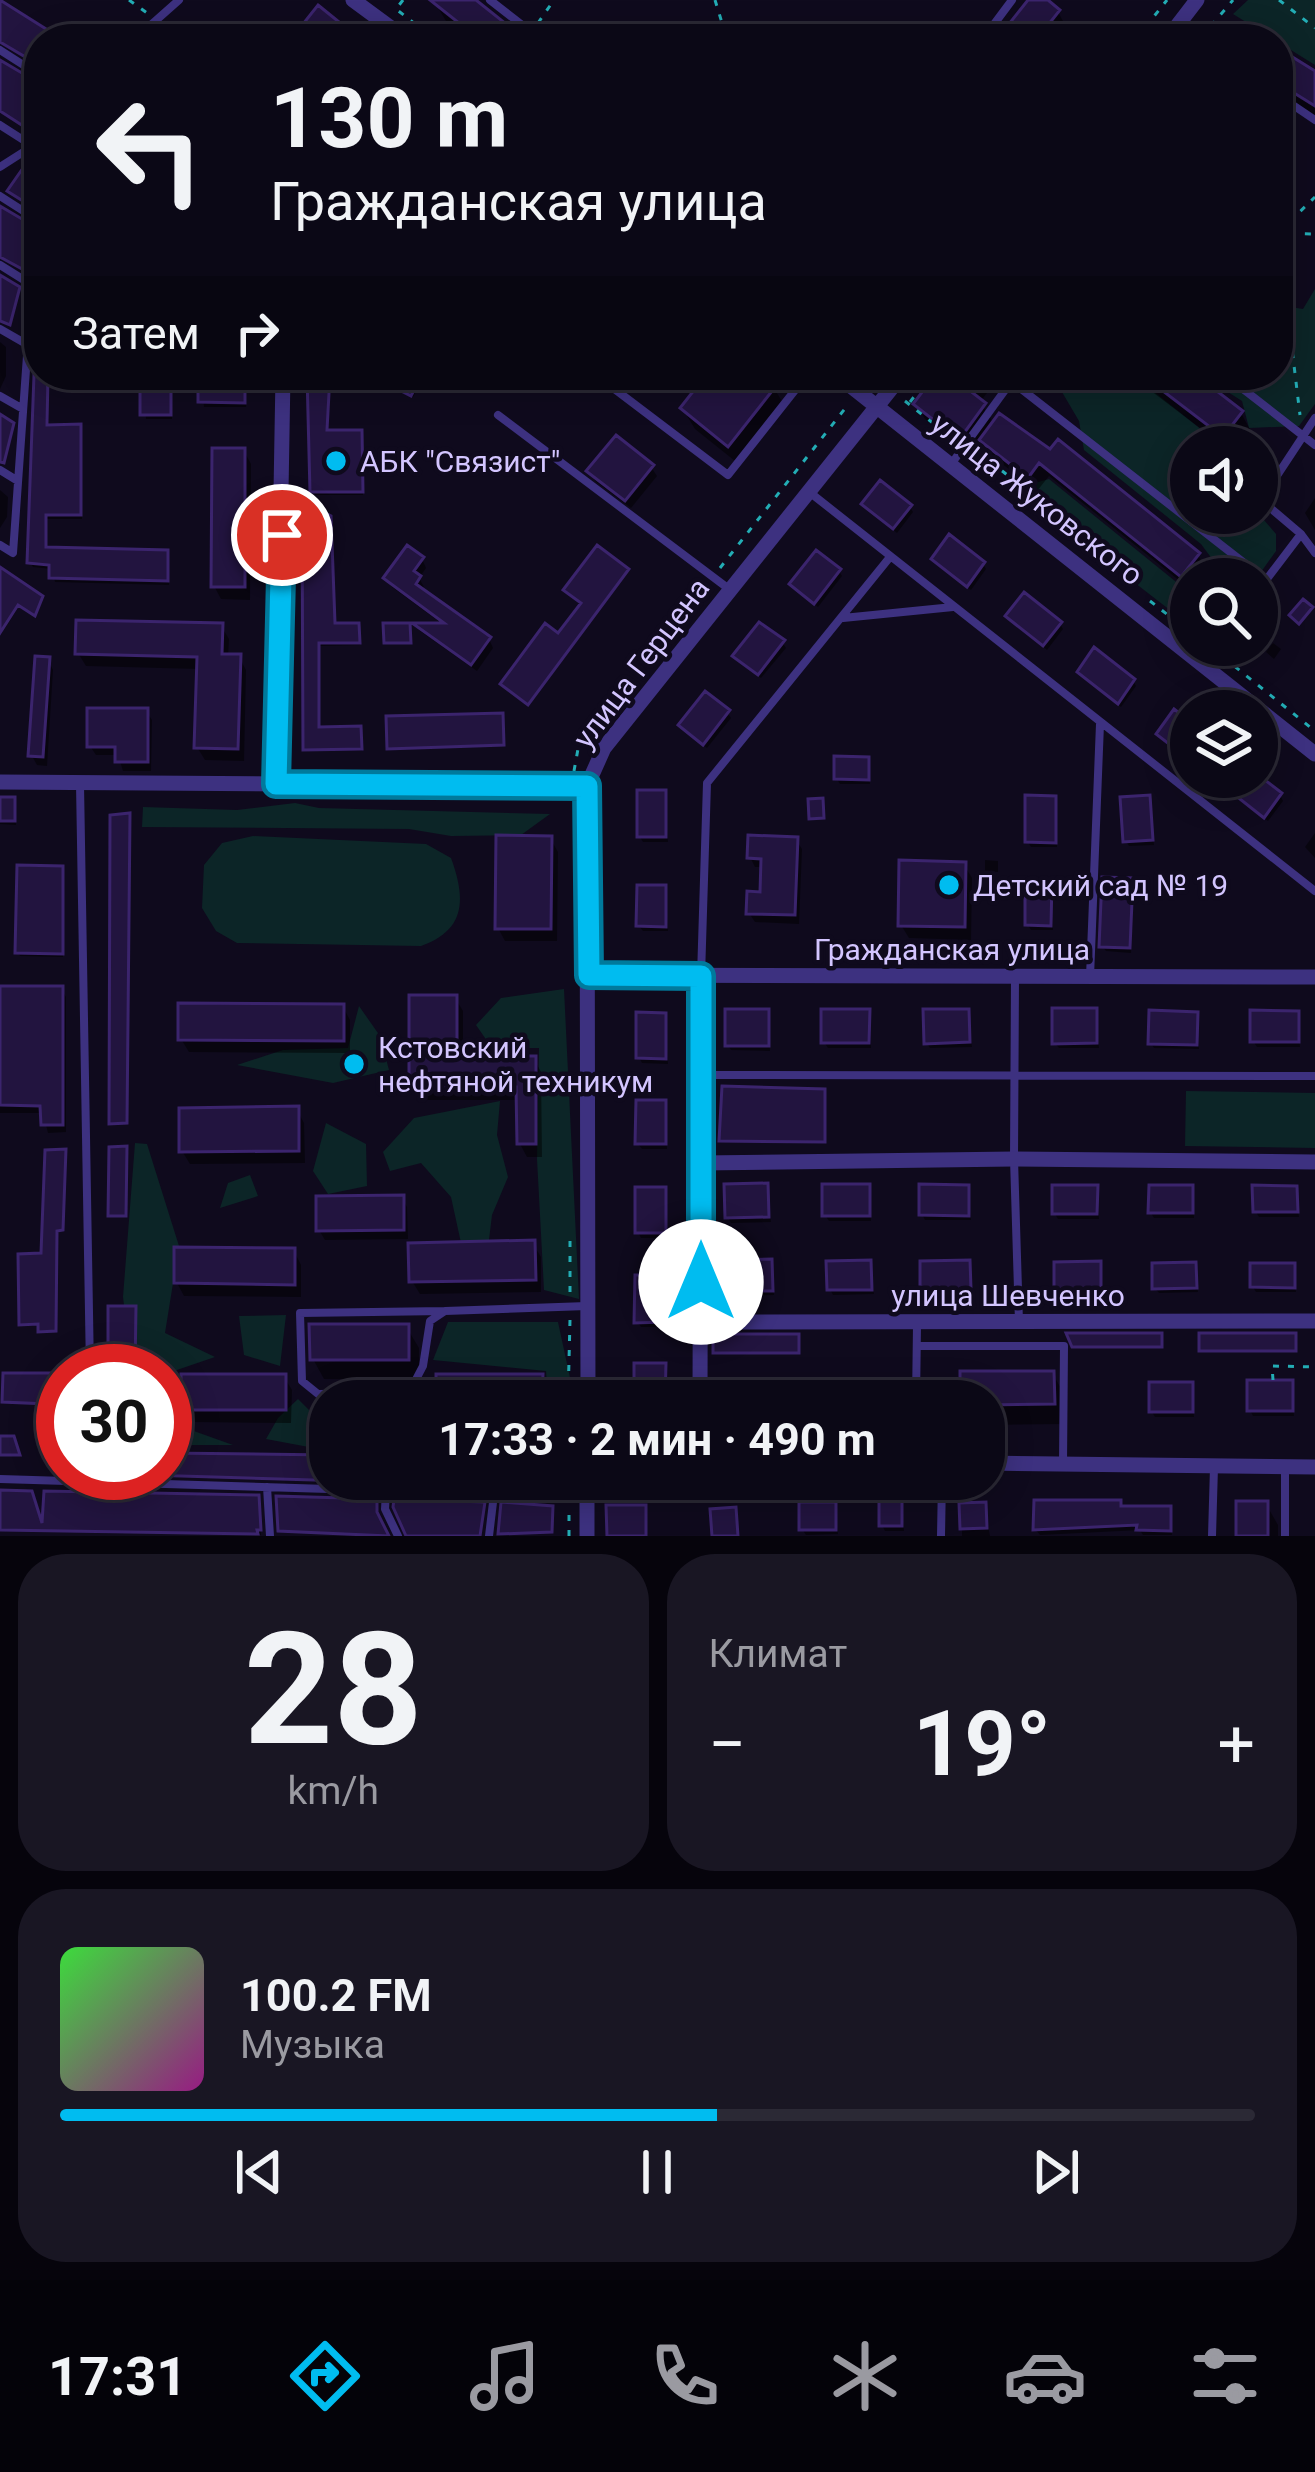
<!DOCTYPE html>
<html lang="ru">
<meta charset="utf-8">
<style>
body{margin:0;font-family:Roboto,sans-serif;background:#191623;color:#f1f3f6;height:100vh;display:flex;flex-direction:column;font-size:45px;white-space:nowrap}
*{box-sizing:border-box;margin:0}
p{font-size:39px;color:#9a9aa1}
.icon{flex:none;width:66px;height:66px;fill:none;stroke:currentColor;stroke-width:2;stroke-linecap:round;stroke-linejoin:round}
.map{position:relative;height:1536px;overflow:hidden}
.drawer{display:flex;flex-direction:column;gap:18px;padding:18px;background:#06040c;flex:1}
.drawer>*{flex:none}
.hud{position:absolute;left:24px;top:24px;width:1269px;height:366px;border-radius:48px;box-shadow:0 6px 30px #0003,0 0 0 3px #2b2935;background:#0b0816;color:#f1f3f6;overflow:hidden}
.tools{position:absolute;left:1170px;top:426px;display:grid;gap:24px}
.tools a{display:grid;place-items:center;width:108px;height:108px;border-radius:50%;background:#0b0816;box-shadow:0 6px 30px #0003,0 0 0 3px #2b2935;font-size:60px}
.speed{position:absolute;left:36px;top:1344px;display:flex;gap:24px;font-size:60px;font-weight:700;text-align:center}
.speed>*{display:grid;place-content:center;width:156px;height:156px;border-radius:50%;background:#0b0816;box-shadow:0 6px 30px #0003,0 0 0 3px #2b2935;line-height:1}
.speed .limit{border:18px solid #d22;background:#fff;color:#111}
.pin{position:absolute;display:grid;place-items:center;width:102px;height:102px;color:#fff;margin:-51px;border:6px solid #fff;border-radius:50%;box-shadow:0 3px 12px #0007}
.me{position:absolute;width:132px;margin:-66px;rotate:0deg;stroke-linejoin:round;filter:drop-shadow(0 0 9px #0008)}
.turn{display:flex;align-items:center;gap:42px;height:252px;padding:0 48px;font-size:54px}
.turn .icon{width:156px;height:156px;stroke-width:2.5}
.turn b{display:block;font-size:84px;line-height:102px}
.then{display:flex;align-items:center;height:114px;padding:0 48px;background:#0003;gap:24px;font-size:45px}
.big{font-size:90px;font-weight:700;line-height:1.1}
.drawer .tile{flex:1;display:flex;flex-direction:column;justify-content:center;gap:18px;min-width:0;padding:0 42px;border-radius:48px;background:#191623}
.drawer .dial{align-items:center;gap:0}
.dial b{font-size:156px;line-height:1}
.song{display:flex;align-items:center;gap:36px}
.cover{width:144px;height:144px;border-radius:18px;background:linear-gradient(135deg,hsl(120 70% 55%),hsl(310 70% 35%))}
.played{height:12px;border-radius:6px;background:linear-gradient(90deg,#00bcf0 55%,#2b2935 55%)}
.keys{display:flex;justify-content:space-around;direction:ltr}
.heat{display:flex;justify-content:space-between;align-items:center;font-size:66px;direction:ltr}
.drawer .tiles{flex:1;display:grid;gap:18px;grid-template-columns:1fr 1fr}
.tile:last-child{grid-column:span 2}
.trip{position:absolute;left:309px;top:1380px;width:696px;height:120px;border-radius:48px;background:#0b0816;box-shadow:0 6px 30px #0003,0 0 0 3px #2b2935;font-weight:700;line-height:120px;text-align:center}
.tab-bar{display:flex;height:192px;justify-content:space-around;align-items:center;background:#040309;color:#9a9aa1}
.tab-bar .icon{width:84px;height:84px}
.tab-bar .current{color:#00bcf0}
.tab-bar b{font-size:54px;color:#f1f3f6}
.map>svg:first-child{display:block}
.green{fill:#0c2527}
.shadow{fill:#0007}
.building{fill:#22143f;stroke:#3b246d;stroke-width:3}
.lines{fill:none;stroke-linecap:round;stroke-linejoin:round}
.path{stroke:#23adb5;stroke-width:3;stroke-dasharray:6 9;stroke-linecap:butt}
.lane{stroke:#3d3180;stroke-width:8}
.street{stroke:#3d3180;stroke-width:15}
.route-casing{stroke:#007a9c;stroke-width:30}
.route{stroke:#00bcf0;stroke-width:21}
.poi-dot{fill:#00bcf0;stroke:#0f0a1d;stroke-width:4.5}
.labels{text-anchor:middle;dominant-baseline:central;stroke-width:9;stroke-linejoin:round;paint-order:stroke}
.poi-label{font-size:30px;fill:#d3c5ff;stroke:#0f0a1d;text-anchor:start}
.street-label{font-size:30px;fill:#d3c5ff;stroke:#0f0a1d}
</style>
<div class="map">
<svg width="1315" height="1536" viewBox="0 0 1315 1536">
<rect width="100%" height="100%" fill="#0f0a1d"/>
<!-- green -->
<path class="green" d="M1248 0H1315V65L1233 14Z
M1315 289V404L1299 426 1249 428 1242 401 1201 375H1278V305L1303 309Z
M1052 375H1133L1222 446 1191 447V513L1257 512 1276 534V551L1256 579H1227L1201 544 1084 450 1079 421Z
M1049 479 1191 594V607L1175 614 1033 504 1024 486Z
M295 803 319 808 550 814 521 835 451 836 409 829 142 827 143 807 237 810Z
M253 836 426 844 451 858C466 899 466 930 421 946L237 943 216 931 202 908 204 865 222 843Z
M564 989 579 1299 544 1290 537 1159 539 1048H492L476 1025 501 998Z
M359 1006 380 1036 389 1070 333 1083 237 1065 283 1050 348 1048Z
M1186 1091 1315 1093V1148L1185 1146Z
M500 1101 497 1135 508 1177 492 1215 485 1273 468 1275 451 1197 421 1163 390 1171 383 1152 414 1118Z
M326 1123 366 1144 367 1186 328 1194 313 1171Z
M135 1143 147 1144 179 1246 165 1333 215 1357 171 1372 177 1425 233 1445H165V1371H132L123 1297Z
M250 1175 258 1196 220 1208 228 1183Z
M286 1315 280 1366 244 1355 239 1316Z
M448 1322H558L575 1401H548L546 1371 433 1360Z
M298 1399 330 1431V1451L266 1439 278 1418Z"/>
<!-- shadow -->
<path class="shadow" d="M471 0 521 39H469L446 21 434 1Z
M1032 0H1043L1058 12 1069 32 1064 39H1001Z
M318 9 355 39H294Z
M1244 31 1257 39H1239Z
M1278 52 1315 75V116L1278 93Z
M0 342 6 347V376L0 389Z
M39 374 49 375V428H79L82 432V519H47V550L167 553 169 585 55 582 52 569 33 567 30 562Z
M143 375H172V419H146Z
M201 375H247L246 407H204Z
M310 375H331L328 433H360L362 437 363 495H315L313 491Z
M369 375H425L413 397Z
M710 375H758L774 388 786 408 740 465 695 429 683 409Z
M939 375H1001L980 402 994 424 1198 555 1207 570 1200 579H1191V590L1049 476 1037 491 992 456 980 436 968 453 925 419 916 404Z
M1130 375H1191L1241 413 1252 433 1242 447H1225Z
M244 451 251 464 250 600 221 599 214 586Z
M651 467 657 476 631 508 595 481 590 472Z
M0 490 8 497 7 517 0 528Z
M1315 498V530L1305 513Z
M864 505 910 507 913 512 897 533Z
M1197 513H1236L1238 516 1223 535Z
M329 518 335 626 359 629 360 645 319 646V730L360 729 362 751 306 749Z
M422 559 426 568 419 578 424 587 421 591 489 639 493 648 477 671 420 631 417 626H445L392 587 387 578Z
M934 559 983 564 986 569 971 590Z
M0 570 42 601 36 616 20 605 1 634Z
M627 571 529 704 505 686 559 637 584 604Z
M839 571 842 576 818 607 792 585Z
M1009 617 1060 624 1063 629 1047 650Z
M221 626 229 639 228 657H239L246 670 244 761 205 760 197 747 199 669 86 666 78 653Z
M782 642 786 648 761 678 736 657Z
M1273 643 1281 649 1274 659 1266 652Z
M48 660 53 670 47 766 37 765 32 756Z
M1080 672 1133 681 1136 686 1121 707Z
M146 711 152 720 151 771H123L118 755H96L90 746Z
M727 712 731 718 707 748 681 726Z
M503 718V746L390 748Z
M867 760 870 784H840L837 779Z
M1237 777H1256L1280 795 1283 801 1268 821 1232 794 1229 788Z
M664 793 668 842H643L640 837Z
M1054 799 1057 847H1031L1028 842Z
M1148 799 1154 845 1129 846 1126 841Z
M0 800H14L16 825 0 824Z
M1315 833V858L1305 847Z
M550 838 558 852 557 941H505L498 928Z
M796 840 802 849 799 924 755 922 749 913 763 895 764 867H755L750 857Z
M985 860 998 861V872L985 871Z
M964 865 972 878 971 940 909 938 901 925Z
M61 869 63 957 20 956 18 952Z
M1131 881 1134 887 1131 953 1106 951 1102 946Z
M1050 883 1053 930H1031L1028 925Z
M665 888 668 931H643L639 926Z
M0 989H61L66 997V1132L48 1133 43 1113H0Z
M455 998 463 1011V1059H534L541 1072 542 1157H527L520 1144 519 1100H420L412 1087Z
M343 1007 350 1020V1053L189 1052 181 1039Z
M1095 1011 1099 1048H1059L1055 1043Z
M767 1012 770 1051 731 1050 728 1045Z
M868 1012 871 1048H828L824 1042Z
M968 1012 972 1047 930 1048 927 1043Z
M1297 1014 1300 1047H1257L1253 1041Z
M1196 1015 1199 1049 1154 1048 1151 1043Z
M664 1016 668 1064 642 1063 639 1057Z
M824 1094 825 1143 722 1140Z
M664 1103 667 1149H642L638 1144Z
M297 1110 304 1123 305 1163 190 1164 182 1151Z
M767 1186 771 1222 731 1223 728 1217Z
M868 1187 871 1221H829L825 1215Z
M967 1188 971 1220H925L922 1214Z
M1096 1188 1099 1219H1058L1055 1214Z
M1192 1188 1194 1218H1154L1151 1213Z
M1295 1189 1299 1217H1259L1256 1212Z
M664 1190 667 1238H641L638 1232Z
M402 1198 407 1207 408 1239 325 1240 319 1230Z
M533 1244 541 1257V1292L420 1294 412 1281Z
M294 1251 301 1265V1297L184 1296 177 1283Z
M770 1262 774 1295 734 1296 731 1290Z
M870 1263 874 1294 833 1295 830 1289Z
M969 1263 973 1294 926 1295 923 1289Z
M1099 1264 1103 1293 1061 1294 1057 1288Z
M1194 1265 1198 1292 1159 1293 1155 1288Z
M1293 1266 1296 1292H1256L1253 1287Z
M664 1278 667 1327H641L638 1322Z
M407 1328 419 1348V1380L324 1379 313 1359Z
M1295 1338V1352L1202 1350Z
M1053 1374 1064 1394V1424L984 1425V1401H963Z
M63 1376V1454H51V1406L5 1401Z
M284 1377 292 1390 291 1423 191 1422 184 1409Z
M541 1377 552 1401H439Z
M1291 1383 1294 1416H1253L1250 1410Z
M1191 1385 1194 1417H1155L1152 1412Z
M165 1456 330 1458V1479H547V1488L111 1473H165Z
M46 1494 259 1500 261 1535 44 1531Z
M901 1504 904 1531H885L882 1525Z
M1266 1504 1278 1525V1536H1239Z
M834 1505 838 1534 806 1535 802 1529Z
M984 1505 990 1536H962V1506Z
M1122 1509H1169L1172 1535H1143L1140 1530 1040 1535 1036 1530Z"/>
<!-- building -->
<path class="building" d="M0 0 62 39H39V65L0 42Z
M430 0H476L525 39H479Z
M1028 0H1048L1060 10 1037 39H997Z
M318 5 360 39H321L303 24Z
M1278 48 1315 71V106L1278 83Z
M0 60 39 83V128L31 131 0 111Z
M30 158 39 164V211L7 191Z
M0 206 39 229V244L31 243 24 270 0 257Z
M0 275 20 287 10 325 0 321Z
M34 375H48L47 425 81 424V515H46V547L168 550V581L49 578V565L27 563Z
M140 375H171V415H140Z
M198 375H245V403L198 402Z
M307 375H330L327 430H362L363 492H310Z
M370 375H422L411 396Z
M706 375H763L776 386 728 447 680 408Z
M935 375H981L969 390 986 403 959 440 913 404Z
M1142 375H1196L1243 411 1223 437Z
M999 413 1050 449 1058 439 1200 553 1181 577 1039 463 1028 478 979 440Z
M0 414 14 423 4 463 0 462Z
M616 435 654 465 625 501 586 471Z
M212 448H245V587H211Z
M880 480 912 505 893 529 861 504Z
M316 508 331 516 335 623H359L360 643H319V727L361 726 362 749 303 750 302 509Z
M1196 513H1234L1219 531Z
M949 534 985 562 967 587 931 559Z
M407 545 424 557 414 571 421 576 416 584 491 637 471 665 412 623H444L383 578Z
M597 545 629 569 528 705 500 684 545 623 558 633 581 603 563 590Z
M816 550 841 569 814 604 789 584Z
M0 567 43 596 35 616 18 605 0 633Z
M1024 592 1062 622 1043 646 1005 616Z
M1303 599 1313 607 1299 624 1289 615Z
M76 620 223 623 222 654H241L238 749 194 748 197 657 75 654Z
M759 622 785 640 758 675 732 656Z
M383 623H410L411 643H384Z
M1094 647 1135 679 1118 704 1077 672Z
M35 656 50 657 43 757 28 756Z
M705 691 730 710 703 745 678 725Z
M87 708H148V762H115V747H87Z
M1174 709 1191 722V761L1156 734Z
M503 713 504 745 387 749 386 716Z
M834 756 869 757V780L834 779Z
M1233 777H1261L1282 793 1264 818 1226 788Z
M637 790H666V837H637Z
M1025 795 1056 796V843L1025 842Z
M1150 795 1153 840 1123 842 1120 797Z
M0 797H15V821H0Z
M823 798 824 818 809 819 808 799Z
M130 813 127 1123 109 1124 110 815Z
M496 835 552 836 551 929H495Z
M748 835 798 837 795 915 746 914 747 891 760 892 761 859 747 858Z
M899 860 966 862 965 927 898 926Z
M17 865 63 866V954L15 953Z
M1102 877 1133 878 1130 948 1099 947Z
M1025 880H1052L1051 926 1025 925Z
M637 885H666V927L636 926Z
M0 986H63V1125H41L40 1106 0 1105Z
M409 995H457V1056H536V1144H517L516 1087 409 1088Z
M178 1003 344 1004V1041L178 1040Z
M1052 1008H1097V1043L1052 1044Z
M725 1009H769V1046H725Z
M821 1009H870L869 1043H821Z
M923 1009H969L970 1042 924 1044Z
M1149 1010 1198 1012 1197 1045 1148 1044Z
M1250 1010 1299 1011V1042H1250Z
M636 1012 666 1013V1059L636 1058Z
M722 1086 825 1089V1142L719 1141Z
M636 1100H666V1144H635Z
M299 1106V1151L179 1152V1108Z
M127 1146 126 1216H108L109 1147Z
M66 1149 63 1230 57 1231 56 1331 38 1332V1324L19 1325 18 1254 41 1253 45 1150Z
M768 1183 769 1217 725 1218 724 1184Z
M822 1184H870V1216H822Z
M919 1184 969 1185V1216L919 1215Z
M1052 1185H1098L1097 1214H1052Z
M1149 1185H1193V1213H1148Z
M1252 1185 1297 1186 1298 1212H1253Z
M635 1187H666V1233H635Z
M404 1195V1230L316 1231V1196Z
M535 1240 536 1280 409 1282 408 1243Z
M174 1247 295 1248V1285L174 1283Z
M772 1259 773 1291H728V1260Z
M871 1260 872 1290H827L826 1261Z
M970 1260 971 1289 920 1290V1261Z
M1101 1261V1288L1054 1289V1262Z
M1196 1262 1197 1288 1152 1289V1263Z
M1250 1263H1295V1288L1250 1287Z
M635 1275H666V1322L634 1323Z
M108 1306H136L135 1371H108Z
M309 1324H409V1360H310Z
M1066 1333H1162V1347H1072Z
M1199 1333H1296V1351H1199Z
M713 1334H799V1353H713Z
M634 1363H666L665 1401H634Z
M960 1371H1054L1055 1404 984 1405V1401H960Z
M3 1373H63V1452L46 1451 48 1404 2 1402Z
M181 1374H286V1410H181Z
M436 1374H543L542 1401H436Z
M726 1379 774 1380 773 1401H725Z
M1247 1380H1293V1411H1247Z
M820 1381 868 1382V1401H820Z
M1149 1382H1193V1412H1149Z
M0 1436H14L20 1455H0Z
M165 1453 330 1455V1479H548V1487L113 1474 165 1473Z
M0 1490 32 1491 42 1523 44 1491 259 1495 261 1530H257L258 1534 0 1530Z
M276 1496 377 1499V1512L389 1536 278 1531Z
M394 1499 485 1502 480 1536H406L393 1507Z
M1034 1500H1121V1506H1171V1531L1136 1530 1137 1525 1033 1530Z
M879 1501H902V1526H879Z
M1236 1501H1268V1536H1236Z
M501 1502 553 1506 552 1532 498 1534Z
M799 1502H836V1530H799Z
M986 1502 987 1528 960 1529 959 1503Z
M606 1505H646V1536H607Z
M736 1507 738 1536H712L710 1509Z"/>
<g class="lines">
<!-- path -->
<path class="path" d="M129 0 147 13
M403 0 396 9 434 39
M715 0 727 39
M1279 0 1315 28
M538 23 554 0
M1211 26 1233 0
M1136 39 1167 0
M1278 229 1279 233 1315 234
M1279 232 1315 197
M1278 233 1300 415
M905 401 954 440
M910 402 931 375
M978 452 1020 485 1018 500
M720 568 847 406
M1150 601 1191 633
M1223 657 1315 731
M574 771 578 749 707 585
M570 1292V1236
M1273 1380 1272 1366 1315 1367
M568 1401 570 1320
M569 1536V1508"/>
<!-- lane -->
<path class="lane" d="M490 0 540 39
M1181 23 1203 39
M135 39 179 0
M983 39 1012 0
M0 50 39 75
M1278 95 1315 120
M0 125 39 150
M0 167 39 142
M0 196 39 221
M0 265 32 285
M0 329 28 345
M596 375 728 475 807 375
M1225 375 1315 445
M1011 381 1266 580
M0 396 23 409
M498 415 729 589
M1315 418 1261 500 1301 534 1315 553
M952 463 1016 375
M0 470 18 481
M808 491 1315 891
M0 545 13 553 32 285 39 286
M1257 592 1301 534
M843 618 953 607
M1202 663 1216 645
M80 784 90 1371
M701 976 707 783 890 557
M1090 977 1100 724
M1015 978 1014 1159 1019 1322
M701 1075 1315 1076
M445 1311 300 1313 302 1381 318 1394 391 1393 412 1387 423 1366 430 1321 445 1311 587 1306
M917 1346H1064L1063 1464
M916 1401 917 1325
M0 1479 494 1494 489 1536
M267 1487 270 1536
M386 1491 385 1509 398 1536
M494 1494 587 1497
M941 1536 942 1479
M1212 1536 1214 1467
M1285 1536V1468"/>
<!-- street -->
<path class="street" d="M353 0 406 39
M1167 39 1197 0
M837 375 1315 754
M0 782 587 786
M276 784 283 375
M589 975 1315 977
M701 1163 1014 1159 1315 1162
M701 1322 1315 1321
M588 1401 587 786 604 748 902 375
M700 1401 701 976
M984 1463 1315 1467
M587 1536V1479"/>
</g>
<g class="lines">
<defs>
<path id="route" d="M282 535 276 784 587 786 589 975 701 976V1282"/>
</defs>
<!-- route casing -->
<use href="#route" class="route-casing"/>
<!-- route -->
<use href="#route" class="route"/>
</g>
<!-- markers -->
<g class="poi-dot">
<circle cx="336" cy="461" r="12"/>
<circle cx="949" cy="885" r="12"/>
<circle cx="354" cy="1064" r="12"/>
</g>
<g class="labels">
<!-- poi labels -->
<g class="poi-label">
<text x="360" y="461">АБК "Связист"</text>
<text x="973" y="885">Детский сад № 19</text>
<text x="378" y="1047">Кстовский<tspan x="378" dy="34">нефтяной техникум</tspan></text>
</g>
<!-- street labels -->
<g class="street-label">
<text transform="translate(1037 499) rotate(38)">улица Жуковского</text>
<text transform="translate(641 663) rotate(-53)">улица Герцена</text>
<text x="952" y="949">Гражданская улица</text>
<text x="1008" y="1295">улица Шевченко</text>
</g>
</g>
</svg>
<div class="tools">
<a><svg class="icon" aria-label="sound" viewBox="0 0 24 24"><path d="M4 9h4l5-4v14l-5-4H4zM17 9q2 3 0 6"/></svg></a>
<a><svg class="icon" aria-label="search" viewBox="0 0 24 24"><circle cx="10" cy="10" r="6"/><path d="M15 15l6 6"/></svg></a>
<a><svg class="icon" aria-label="layers" viewBox="0 0 24 24"><path d="M12 4l9 5-9 5-9-5zM3 14l9 5 9-5"/></svg></a>
</div>
<div class="speed"><div class="limit">30</div></div>
<div class="pin" style="left:282px;top:535px;background:#d93025"><svg class="icon" aria-label="arrive" viewBox="0 0 24 24"><path d="M6 21V4h12l-3 4 3 4H6"/></svg></div>
<svg class="me" style="left:701px;top:1282px" viewBox="-20 -20 40 40"><circle r="19" fill="#fff"/><path d="M0-13L10 11 0 6-10 11z" fill="#00bcf0"/></svg>
<div class="trip">17:33 · 2 мин · 490 m</div>
<div class="hud">
<div class="turn"><svg class="icon" aria-label="left" viewBox="0 0 24 24"><path d="M17 20v-9H6M10 6l-5 5 5 5"/></svg><div><b>130 m</b>Гражданская улица</div></div>
<div class="then">Затем<svg class="icon" aria-label="right" viewBox="0 0 24 24"><path d="M7 20v-9h11M14 6l5 5-5 5"/></svg></div>
</div>
</div>
<section class="drawer">
<div class="tiles">
<div class="tile dial"><b>28</b><p>km/h</p></div>
<div class="tile"><p>Климат</p>
<div class="heat"><a>−</a><b class="big">19°</b><a>+</a></div>
</div>
<div class="tile">
<div class="song"><i class="cover"></i><div><b>100.2 FM</b><p>Музыка</p></div></div>
<div class="played"></div>
<div class="keys"><svg class="icon" aria-label="previous" viewBox="0 0 24 24"><path d="M18 5L8 12l10 7zM5 5v14"/></svg><svg class="icon" aria-label="pause" viewBox="0 0 24 24"><path d="M8 5v14M16 5v14"/></svg><svg class="icon" aria-label="next" viewBox="0 0 24 24"><path d="M6 5l10 7-10 7zM19 5v14"/></svg></div>
</div>
</div>
</section>
<nav class="tab-bar">
<b>17:31</b>
<svg class="icon current" aria-label="directions" viewBox="0 0 24 24"><path d="M12 3l9 9-9 9-9-9zM9 14v-3h6M13 9l2 2-2 2"/></svg>
<svg class="icon" aria-label="music" viewBox="0 0 24 24"><path d="M9 18V5l10-2v13"/><circle cx="6" cy="18" r="3"/><circle cx="16" cy="16" r="3"/></svg>
<svg class="icon" aria-label="phone" viewBox="0 0 24 24"><path d="M5 4h4l2 5-3 2q2 4 5 5l2-3 5 2v4C11 20 4 13 5 4z"/></svg>
<svg class="icon" aria-label="climate" viewBox="0 0 24 24"><path d="M12 3v18M4 7l16 10M4 17L20 7"/></svg>
<svg class="icon" aria-label="car" viewBox="0 0 24 24"><path d="M5 17H2v-5l4-1 3-4h7l3 4 3 1v5h-3M9 17h6M6 11h13"/><circle cx="7" cy="17" r="2"/><circle cx="17" cy="17" r="2"/></svg>
<svg class="icon" aria-label="filters" viewBox="0 0 24 24"><path d="M4 7h16M4 17h16"/><circle cx="9" cy="7" r="2"/><circle cx="15" cy="17" r="2"/></svg>
</nav>
